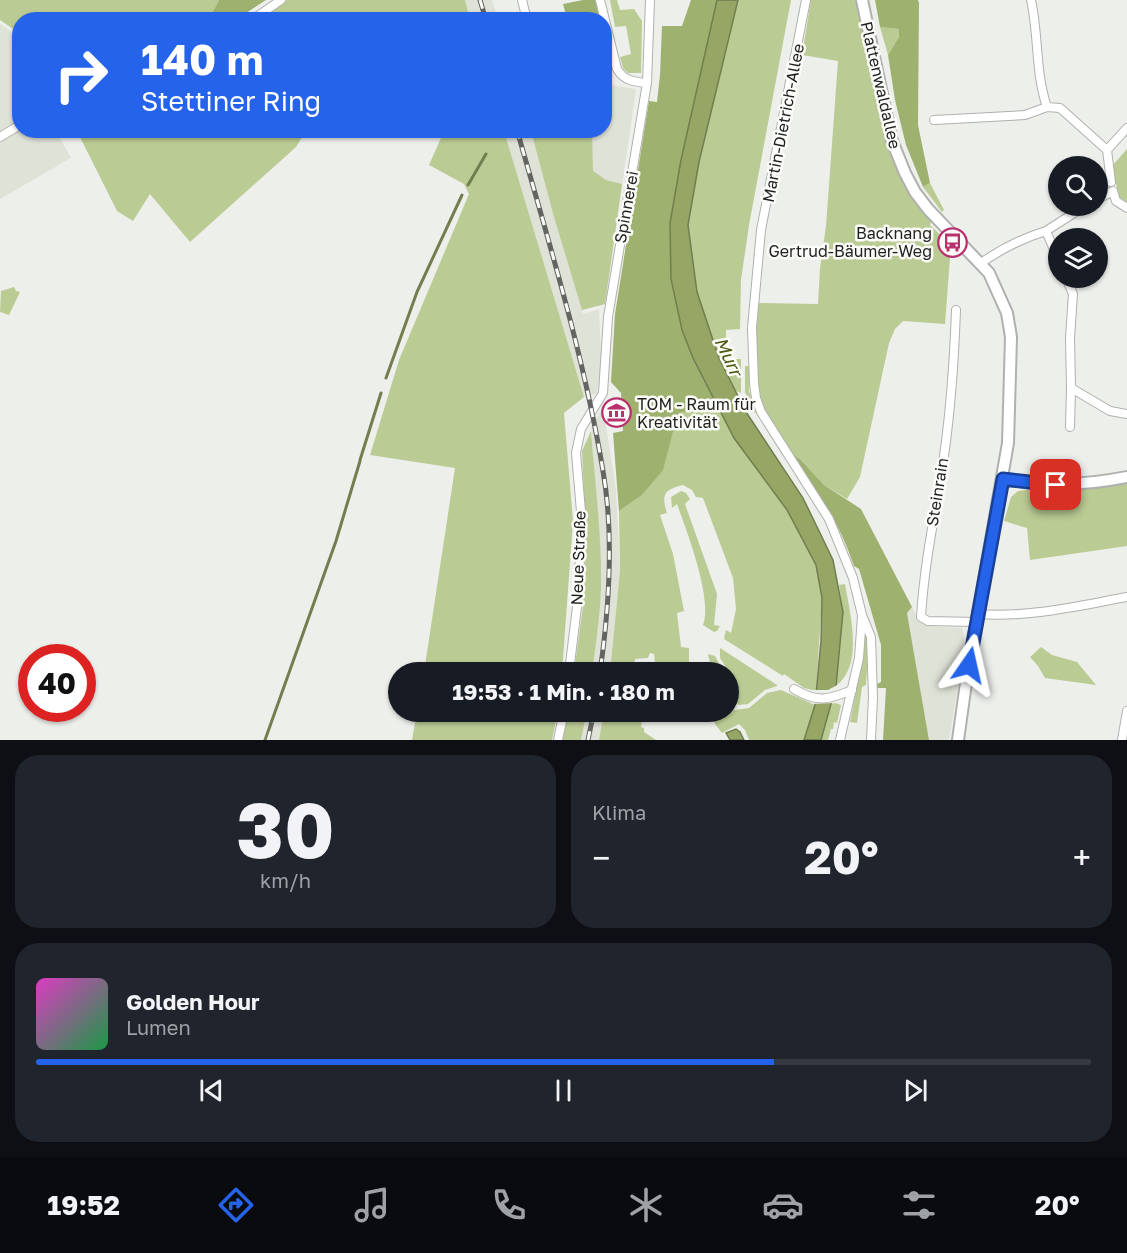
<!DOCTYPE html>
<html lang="de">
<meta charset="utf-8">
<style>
body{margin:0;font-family:"Golos Text",sans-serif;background:#20242c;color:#f1f3f6;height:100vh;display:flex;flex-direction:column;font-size:22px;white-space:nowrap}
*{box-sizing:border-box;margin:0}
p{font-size:20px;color:#9ea1a6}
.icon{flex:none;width:33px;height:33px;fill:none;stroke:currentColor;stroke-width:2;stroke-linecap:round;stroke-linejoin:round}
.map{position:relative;height:740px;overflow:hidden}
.panel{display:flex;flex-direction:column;gap:15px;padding:15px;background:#0d0f14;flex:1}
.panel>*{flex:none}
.guide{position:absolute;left:12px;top:12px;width:600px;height:126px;border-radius:24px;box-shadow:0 2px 4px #0004;background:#2563eb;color:#fff;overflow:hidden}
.tools{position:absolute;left:1048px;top:156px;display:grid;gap:12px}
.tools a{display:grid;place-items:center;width:60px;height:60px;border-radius:50%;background:#171b24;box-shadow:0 2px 4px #0004;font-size:30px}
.speed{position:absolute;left:18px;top:644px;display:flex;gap:12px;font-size:30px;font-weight:700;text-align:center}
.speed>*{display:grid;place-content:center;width:78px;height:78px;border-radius:50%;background:#171b24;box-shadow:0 2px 4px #0004;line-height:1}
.speed .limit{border:9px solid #d22;background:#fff;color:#111}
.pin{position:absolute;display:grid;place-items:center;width:51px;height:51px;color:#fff;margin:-26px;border-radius:12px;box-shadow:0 3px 9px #0006}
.me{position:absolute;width:66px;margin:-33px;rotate:11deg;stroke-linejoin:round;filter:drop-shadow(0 0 4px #0008)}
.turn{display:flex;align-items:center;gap:21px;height:126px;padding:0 30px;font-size:27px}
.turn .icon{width:78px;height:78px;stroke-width:2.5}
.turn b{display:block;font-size:42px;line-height:51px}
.big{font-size:45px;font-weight:700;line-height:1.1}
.panel .tile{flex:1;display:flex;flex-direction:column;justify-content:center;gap:9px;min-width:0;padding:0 21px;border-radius:24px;background:#20242c}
.panel .dial{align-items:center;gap:0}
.dial b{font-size:78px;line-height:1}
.song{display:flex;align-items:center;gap:18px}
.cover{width:72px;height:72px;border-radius:9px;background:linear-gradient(135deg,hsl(310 70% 55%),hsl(140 70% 35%))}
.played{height:6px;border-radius:3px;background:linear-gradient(90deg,#2563eb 70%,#363941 70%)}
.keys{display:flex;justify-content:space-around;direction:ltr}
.heat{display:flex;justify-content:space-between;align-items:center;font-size:33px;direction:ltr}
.panel .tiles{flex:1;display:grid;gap:15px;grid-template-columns:1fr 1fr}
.tile:last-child{grid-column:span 2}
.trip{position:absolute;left:388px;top:662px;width:351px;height:60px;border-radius:30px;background:#171b24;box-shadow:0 2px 4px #0004;font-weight:700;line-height:60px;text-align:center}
.dock{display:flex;height:96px;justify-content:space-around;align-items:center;background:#090b0e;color:#9ea1a6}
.dock .icon{width:42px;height:42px}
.dock .selected{color:#2563eb}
.dock b{font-size:27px;color:#f1f3f6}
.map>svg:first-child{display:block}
.built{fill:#dfe2d7}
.green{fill:#bbcb94}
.forest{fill:#9fb16f}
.water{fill:#95a665;stroke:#727e50;stroke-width:1.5}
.pier{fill:#edefeb}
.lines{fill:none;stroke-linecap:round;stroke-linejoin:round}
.stream{stroke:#727e50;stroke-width:3}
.street-casing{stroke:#b0b1ae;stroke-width:10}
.secondary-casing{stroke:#b0b1ae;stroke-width:14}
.street{stroke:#fff;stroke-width:8}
.secondary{stroke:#fff;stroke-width:10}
.rail-casing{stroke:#646462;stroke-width:5}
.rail{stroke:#fbfcf8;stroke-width:3;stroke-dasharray:9;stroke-linecap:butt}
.route-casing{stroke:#184099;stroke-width:15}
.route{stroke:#2563eb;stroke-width:10}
.labels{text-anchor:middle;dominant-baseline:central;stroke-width:5;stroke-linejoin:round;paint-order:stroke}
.street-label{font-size:16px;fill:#1f1f1e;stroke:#fbfcf8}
.poi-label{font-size:16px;fill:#1f1f1e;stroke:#fbfcf8;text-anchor:end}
.water-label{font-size:18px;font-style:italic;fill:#4b5a10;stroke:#fbfcf8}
</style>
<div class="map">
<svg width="1127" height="740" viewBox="0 0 1127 740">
<rect width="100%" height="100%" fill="#edefeb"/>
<!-- built -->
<path class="built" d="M465 0H492L498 19H470Z
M0 24 19 37 20 130 56 131 71 158 0 199Z
M605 84 636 89 605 304 582 310 583 314 599 309 602 376 596 394 584 397 504 131 604 130Z
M603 407 616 490 620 571 610 672H592L599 621 601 588 598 521 591 429Z
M912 607 918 619 927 626 962 628 965 644 949 740H929L907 612Z
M587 711H604L599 740H581Z"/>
<!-- green -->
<path class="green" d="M0 0H219L209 19 20 20 19 33 0 20Z
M287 0H465L470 19 258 20Z
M610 0H617L620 10 634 9 642 21 641 73H628L623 68 620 57 631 54 626 26 615 27Z
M738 0H791L749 225 741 280 740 329 726 330V359H741V393L736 391 719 358 697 292 688 225 699 163Z
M811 0H857L887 142 897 169 912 196 932 220 930 225 951 245 945 324 903 321 895 329 889 343 860 477 847 499 824 485 800 459 792 454C783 439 773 425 765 410 753 385 757 330 758 303L818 304 820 268 826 226 838 61 802 55Z
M880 27 899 29V37L888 55Z
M77 131H306L296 147 190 242 150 194 133 221 117 211Z
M444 131H504L584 397 564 413 573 521 562 672H424L455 468 370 455 399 360 469 194 464 184 429 165Z
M531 131H592L593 171 606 180 622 184 605 304 582 310 554 217Z
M1127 149V202L1119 197 1112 166Z
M930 183 944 210 942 212 923 187Z
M14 287 16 291 20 292 9 315 0 312 1 291Z
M749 366V391L756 412 754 413 745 392V366Z
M717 403 734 438 787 510 816 565 822 598 816 691 804 688 784 674 783 676 724 639 726 630 731 633 736 609 733 578 703 498 696 497 692 490 683 485C664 490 661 494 667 513L660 515 673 554 684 611 677 613 681 647 689 648V668L684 665 680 672H656L654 654 650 653 648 658 635 659 633 672H610L620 571 619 511 642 495 662 470 678 413 705 409Z
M591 431C595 483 602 536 601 589 600 617 596 644 592 672H574L583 606 586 536 582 451Z
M1127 484V546L1030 560 1027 528 1004 521 1011 497 1018 491 1040 488 1071 491Z
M681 491 686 493 690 499 685 504 717 594 714 625 720 626 717 631 714 632 703 625C713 599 687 532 677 504L672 508 671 497Z
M845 584C850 614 864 665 836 686L843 612 839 585Z
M866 636 869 639 866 685 862 687 857 723 850 722 862 662 864 638Z
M1041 647 1052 655 1077 662 1096 685 1045 678 1038 666 1030 657Z
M720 648 777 685V686L765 690 748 704 739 705 729 698V672L720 658Z
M708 654 715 656 724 672H712Z
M781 690 815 705 804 740H749L745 730 739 724 722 733 715 724 713 713 749 708 767 693Z
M835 703 841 705 837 723 834 722 833 729H831L828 740H821L830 704Z
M417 711H558L552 740H412Z
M569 711H587L581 740H562Z
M604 711H643L641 727 644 728V732L656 740H599Z"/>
<!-- forest -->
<path class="forest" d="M219 0H266L237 19H209Z
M583 0H595L600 19H567L563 4Z
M691 0H717L670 223 671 279 682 330 693 358 717 403 705 409 678 413 663 470 642 495 619 511 613 433 623 431 621 393 611 382 615 314 649 101 657 102 660 75 662 26H682Z
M875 0H918L919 3 918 125 930 183 923 187 906 145 895 100 888 55 899 37V29L880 27Z
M604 39 611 71 605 81H604Z
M792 454 800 459 824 485 861 509 912 607 907 613 929 740H883L886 688H877V684L881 682V645L859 569 854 566C845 540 832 512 815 490 805 476 800 471 792 454Z"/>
<!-- water -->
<path class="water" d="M717 0H738L699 162 688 225 697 292 719 358 746 412 803 498 833 560 843 612 836 686 821 740H804L815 705 821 641 822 598 816 565 787 510 734 438 693 358 682 330 671 279 670 223 681 160Z
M736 729 740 732 744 740H730L726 733Z"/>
<!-- pier -->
<path class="pier" d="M839 684 834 703 812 704 813 690H828Z"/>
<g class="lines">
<!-- stream -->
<path class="stream" d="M468 185 486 154
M386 378 417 292 462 195
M360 460 381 393
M265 740 336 541 360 461"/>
<defs>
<path id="street" d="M522 0 527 20
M600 0 617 69C624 81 635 82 647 83
M806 0 761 230 752 328 754 383 756 398 761 412 829 519 853 578 862 615 871 637 873 697 871 740
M1031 0C1039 36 1035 72 1047 107
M252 20 281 0
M934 120 1025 115 1047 107 1060 108 1107 150 1127 128
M0 137 20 125
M1107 150 1111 182
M1098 199 1113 191 1116 201 1127 208
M1046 231 1085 206
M981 263C1001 249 1023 238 1046 231L1059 261
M1066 278 1073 294 1070 338 1071 388 1110 411 1127 414
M956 310C954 365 950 421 941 476 933 524 924 568 921 617L928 621 976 622
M1070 427 1071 388
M977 614C1028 618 1077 606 1127 597
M569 672 577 607 582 523 576 453 581 429 603 393 608 317 647 83 650 0
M794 689C817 703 828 700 852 690
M558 740 564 711
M840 740 859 658 862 616
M1122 740 1127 711"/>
<path id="secondary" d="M862 0 892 141 905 173 915 192 928 209 989 273 1007 313 1011 337 1008 443 967 676 958 740
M1003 479C1049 486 1081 486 1127 477"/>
</defs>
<!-- street casing -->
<use href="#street" class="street-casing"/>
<!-- secondary casing -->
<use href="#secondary" class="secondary-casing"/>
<!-- street -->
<use href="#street" class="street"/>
<!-- secondary -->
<use href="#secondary" class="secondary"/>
<defs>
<path id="rail" d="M480 0 486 20
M517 130C549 243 584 356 603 471 614 534 609 609 600 672
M588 740 594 711"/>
</defs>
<!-- rail casing -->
<use href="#rail" class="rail-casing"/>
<!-- rail -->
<use href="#rail" class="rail"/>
</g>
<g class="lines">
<defs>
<path id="route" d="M969 665 1003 479 1056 485"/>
</defs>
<!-- route casing -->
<use href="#route" class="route-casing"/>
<!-- route -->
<use href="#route" class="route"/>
</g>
<!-- icons -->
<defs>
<symbol id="bus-ring" viewBox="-11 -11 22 22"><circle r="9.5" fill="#fbfcf8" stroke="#b9306f" stroke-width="1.5"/><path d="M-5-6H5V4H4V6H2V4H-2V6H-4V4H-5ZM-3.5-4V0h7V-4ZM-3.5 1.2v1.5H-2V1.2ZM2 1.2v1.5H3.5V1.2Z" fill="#b9306f"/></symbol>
<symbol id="museum-ring" viewBox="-11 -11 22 22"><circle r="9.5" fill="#fbfcf8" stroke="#b9306f" stroke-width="1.5"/><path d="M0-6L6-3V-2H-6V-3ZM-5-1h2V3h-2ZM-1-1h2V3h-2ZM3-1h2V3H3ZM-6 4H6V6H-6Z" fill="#b9306f"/></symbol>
</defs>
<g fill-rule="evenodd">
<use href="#bus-ring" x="936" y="226" width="33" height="33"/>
<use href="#museum-ring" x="600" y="396" width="33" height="33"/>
</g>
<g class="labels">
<!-- street labels -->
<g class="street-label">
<text transform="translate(881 85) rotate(77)">Plattenwaldallee</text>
<text transform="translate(783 123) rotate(-79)">Martin-Dietrich-Allee</text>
<text transform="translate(626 207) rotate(-80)">Spinnerei</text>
<text transform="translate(937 492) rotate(-81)">Steinrain</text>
<text transform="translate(578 558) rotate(-88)">Neue Straße</text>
</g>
<!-- poi labels -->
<g class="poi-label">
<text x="932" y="233">Backnang<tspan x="932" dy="18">Gertrud-Bäumer-Weg</tspan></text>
<text x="637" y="404" text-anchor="start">TOM - Raum für<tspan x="637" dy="18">Kreativität</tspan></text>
</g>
<!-- water labels -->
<g class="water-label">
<text transform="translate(729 356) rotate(65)">Murr</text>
</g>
</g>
</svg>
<div class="tools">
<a><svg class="icon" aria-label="search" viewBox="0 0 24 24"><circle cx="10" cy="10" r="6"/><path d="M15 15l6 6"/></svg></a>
<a><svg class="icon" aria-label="layers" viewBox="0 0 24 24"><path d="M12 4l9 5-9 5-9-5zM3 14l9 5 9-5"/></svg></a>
</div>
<div class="speed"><div class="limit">40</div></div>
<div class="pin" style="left:1056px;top:485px;background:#d93025"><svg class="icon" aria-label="arrive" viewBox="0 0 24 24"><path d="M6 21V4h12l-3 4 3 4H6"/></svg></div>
<svg class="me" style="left:969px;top:665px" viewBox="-20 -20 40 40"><path d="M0-17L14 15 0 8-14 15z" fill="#2563eb" stroke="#fff" stroke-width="4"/></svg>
<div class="trip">19:53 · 1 Min. · 180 m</div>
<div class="guide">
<div class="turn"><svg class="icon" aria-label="right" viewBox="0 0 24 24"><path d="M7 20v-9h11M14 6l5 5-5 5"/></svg><div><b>140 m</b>Stettiner Ring</div></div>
</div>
</div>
<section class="panel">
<div class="tiles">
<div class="tile dial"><b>30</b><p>km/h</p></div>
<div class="tile"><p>Klima</p>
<div class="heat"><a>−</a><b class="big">20°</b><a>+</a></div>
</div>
<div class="tile">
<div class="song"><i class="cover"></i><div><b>Golden Hour</b><p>Lumen</p></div></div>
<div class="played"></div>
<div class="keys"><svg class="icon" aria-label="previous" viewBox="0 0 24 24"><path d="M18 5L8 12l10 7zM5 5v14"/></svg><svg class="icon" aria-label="pause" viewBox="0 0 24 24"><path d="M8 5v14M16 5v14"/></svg><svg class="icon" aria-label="next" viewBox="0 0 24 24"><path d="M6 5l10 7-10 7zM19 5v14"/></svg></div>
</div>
</div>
</section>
<nav class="dock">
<b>19:52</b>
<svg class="icon selected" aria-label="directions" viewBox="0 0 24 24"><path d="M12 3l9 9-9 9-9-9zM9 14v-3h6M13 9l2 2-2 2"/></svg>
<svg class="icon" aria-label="music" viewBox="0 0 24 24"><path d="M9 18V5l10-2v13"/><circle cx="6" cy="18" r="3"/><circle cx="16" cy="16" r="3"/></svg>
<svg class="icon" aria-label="phone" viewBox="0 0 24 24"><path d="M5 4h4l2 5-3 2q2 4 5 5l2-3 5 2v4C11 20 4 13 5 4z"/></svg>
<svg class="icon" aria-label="climate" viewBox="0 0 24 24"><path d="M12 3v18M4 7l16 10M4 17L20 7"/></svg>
<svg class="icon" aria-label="car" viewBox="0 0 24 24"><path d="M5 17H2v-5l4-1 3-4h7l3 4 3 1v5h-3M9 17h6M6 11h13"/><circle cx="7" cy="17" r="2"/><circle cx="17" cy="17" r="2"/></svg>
<svg class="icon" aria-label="filters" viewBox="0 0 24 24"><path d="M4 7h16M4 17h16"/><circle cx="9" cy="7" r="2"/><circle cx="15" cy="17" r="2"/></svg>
<b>20°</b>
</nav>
